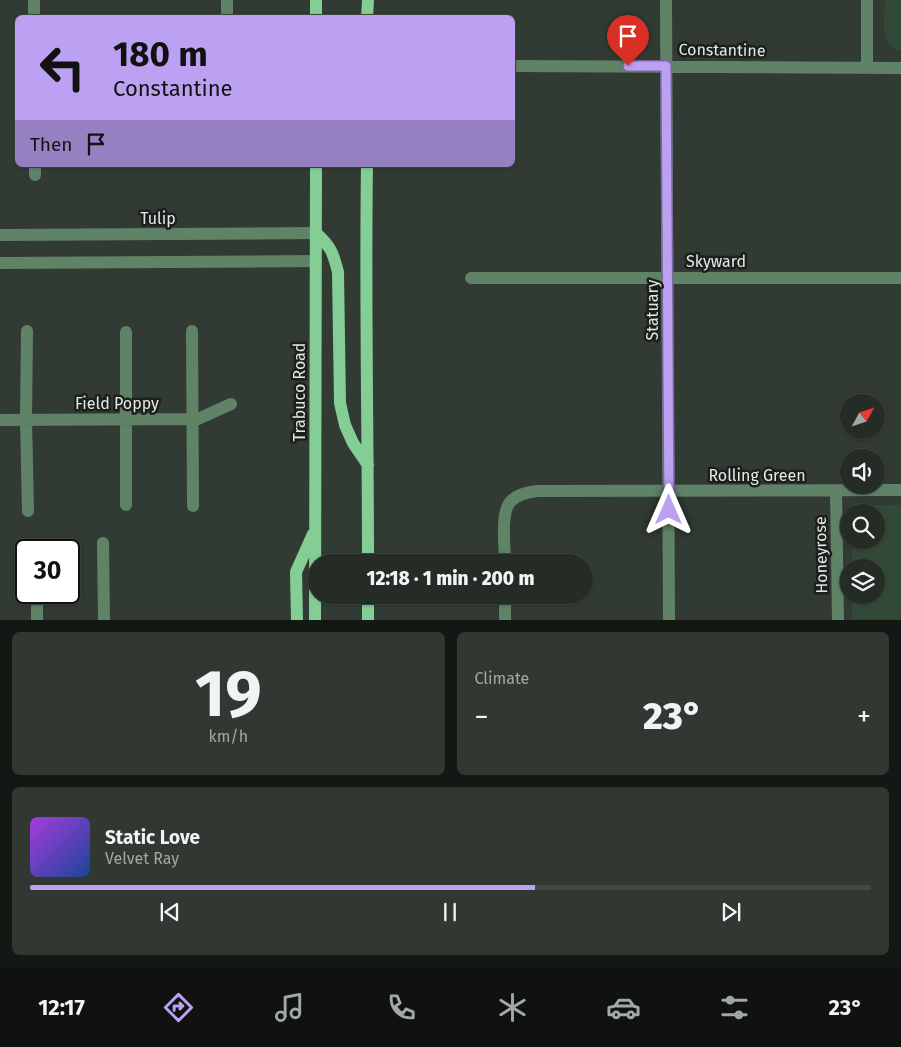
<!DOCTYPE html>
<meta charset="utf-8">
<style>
body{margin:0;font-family:"Fira Sans",sans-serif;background:#313832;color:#f1f3f6;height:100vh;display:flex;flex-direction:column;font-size:19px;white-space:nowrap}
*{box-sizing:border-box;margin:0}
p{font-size:16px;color:#a3a7a7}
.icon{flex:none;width:28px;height:28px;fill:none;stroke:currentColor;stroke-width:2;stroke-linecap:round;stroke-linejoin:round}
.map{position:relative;height:620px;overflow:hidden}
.panel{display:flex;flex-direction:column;gap:12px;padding:12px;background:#141815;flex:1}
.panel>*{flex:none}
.guide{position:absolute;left:15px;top:15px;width:500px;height:152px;border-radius:8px;box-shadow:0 1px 4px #0004,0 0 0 1px #424843;background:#bca0f2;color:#111;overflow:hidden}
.needle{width:32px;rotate:50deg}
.tools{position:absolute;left:840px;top:394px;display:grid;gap:10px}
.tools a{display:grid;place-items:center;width:45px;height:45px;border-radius:50%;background:#252c26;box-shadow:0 1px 4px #0004,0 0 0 1px #424843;font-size:25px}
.speed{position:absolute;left:15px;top:539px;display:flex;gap:10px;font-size:25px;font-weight:700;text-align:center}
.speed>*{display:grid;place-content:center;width:65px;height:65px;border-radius:50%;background:#252c26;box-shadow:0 1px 4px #0004,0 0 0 1px #424843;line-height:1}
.speed .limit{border:2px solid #111;border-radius:8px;background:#fff;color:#111}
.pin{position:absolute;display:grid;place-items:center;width:42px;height:42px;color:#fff;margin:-51px -21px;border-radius:50% 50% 50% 0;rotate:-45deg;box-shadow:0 0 5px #0007}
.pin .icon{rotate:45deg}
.me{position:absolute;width:55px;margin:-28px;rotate:0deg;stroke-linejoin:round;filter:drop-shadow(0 0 4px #0008)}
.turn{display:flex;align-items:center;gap:18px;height:105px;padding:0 15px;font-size:22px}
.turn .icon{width:65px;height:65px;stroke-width:2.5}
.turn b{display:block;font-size:35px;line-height:42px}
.then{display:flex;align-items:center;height:48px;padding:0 15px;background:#0003;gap:10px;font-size:19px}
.big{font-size:38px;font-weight:800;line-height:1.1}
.panel .tile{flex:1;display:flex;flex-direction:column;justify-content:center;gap:8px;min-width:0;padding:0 18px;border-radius:8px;background:#313832}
.panel .dial{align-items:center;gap:0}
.dial b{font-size:65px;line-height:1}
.song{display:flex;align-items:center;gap:15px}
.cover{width:60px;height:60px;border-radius:8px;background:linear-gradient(135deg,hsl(280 70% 55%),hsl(220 70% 35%))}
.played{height:5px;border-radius:2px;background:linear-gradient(90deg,#bca0f2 60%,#424843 60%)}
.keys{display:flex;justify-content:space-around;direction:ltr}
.heat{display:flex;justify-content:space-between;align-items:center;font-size:28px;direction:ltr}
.panel .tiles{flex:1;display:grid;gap:12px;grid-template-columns:1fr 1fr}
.tile:last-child{grid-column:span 2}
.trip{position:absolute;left:308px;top:554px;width:285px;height:50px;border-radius:25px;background:#252c26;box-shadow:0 1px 4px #0004,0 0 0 1px #424843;font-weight:800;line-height:50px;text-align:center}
.dock{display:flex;height:80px;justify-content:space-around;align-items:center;background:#0f120f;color:#a3a7a7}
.dock .icon{width:35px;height:35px}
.dock .current{color:#bca0f2}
.dock b{font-size:22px;color:#f1f3f6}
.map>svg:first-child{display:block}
.green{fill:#334938}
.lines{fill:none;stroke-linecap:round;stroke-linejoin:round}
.minor{stroke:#608368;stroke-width:12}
.major{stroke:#84ce96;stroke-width:12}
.route-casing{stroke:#7a689d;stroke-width:12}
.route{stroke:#bca0f2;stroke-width:9}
.labels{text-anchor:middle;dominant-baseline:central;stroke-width:5;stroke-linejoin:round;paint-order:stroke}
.street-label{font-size:16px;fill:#e4e9e5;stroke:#1c201d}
</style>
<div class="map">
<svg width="901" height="620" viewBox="0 0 901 620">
<rect width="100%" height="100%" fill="#313a33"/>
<!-- green -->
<path class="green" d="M885 0H901V50C878 50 885 16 885 0Z
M868 505H901V619H852V595H876V568L852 567V540H876V512H855L857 509Z"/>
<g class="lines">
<!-- minor -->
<path class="minor" d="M34 0V18
M227 0V18
M666 0 669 620
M512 66 901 68
M867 68V0
M35 165V175
M0 235 316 233
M0 263 316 261
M471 278H901
M27 331 26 419 28 511
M192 331 193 506
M0 420 198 419 231 404
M836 491 838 620
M126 505V332
M103 543 104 620
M37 544V550
M505 562C505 547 500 512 511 501 518 494 528 492 537 491L901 490
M37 592V620
M505 595V620"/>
<!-- major -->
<path class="major" d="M316 18V0
M367 18 368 0
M367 165C365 298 368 430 368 562
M316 233C331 247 333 252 338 272L340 403 345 425 353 443 368 465
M297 620 296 572 313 534
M315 620 316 165
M368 620V595"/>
</g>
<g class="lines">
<defs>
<path id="route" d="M628 66H666L669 510"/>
</defs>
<!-- route casing -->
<use href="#route" class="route-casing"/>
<!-- route -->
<use href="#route" class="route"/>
</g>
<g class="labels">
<!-- street labels -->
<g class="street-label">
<text transform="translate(722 50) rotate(1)">Constantine</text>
<text x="158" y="218">Tulip</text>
<text x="716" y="261">Skyward</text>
<text transform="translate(652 310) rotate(-90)">Statuary</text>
<text transform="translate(299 392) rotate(-90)">Trabuco Road</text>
<text x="117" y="403">Field Poppy</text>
<text x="757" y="475">Rolling Green</text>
<text transform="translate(821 555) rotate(-91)">Honeyrose</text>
</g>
</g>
</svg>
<div class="tools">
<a><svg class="needle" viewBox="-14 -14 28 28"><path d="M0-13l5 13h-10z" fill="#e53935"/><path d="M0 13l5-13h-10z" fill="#a3a7a7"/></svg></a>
<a><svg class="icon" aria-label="sound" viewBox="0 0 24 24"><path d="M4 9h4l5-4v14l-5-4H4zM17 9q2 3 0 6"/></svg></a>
<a><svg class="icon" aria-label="search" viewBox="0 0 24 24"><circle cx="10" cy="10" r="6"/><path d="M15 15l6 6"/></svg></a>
<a><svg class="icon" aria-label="layers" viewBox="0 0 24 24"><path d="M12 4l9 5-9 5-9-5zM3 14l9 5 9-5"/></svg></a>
</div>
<div class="speed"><div class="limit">30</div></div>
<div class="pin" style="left:628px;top:66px;background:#d93025"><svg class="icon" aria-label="arrive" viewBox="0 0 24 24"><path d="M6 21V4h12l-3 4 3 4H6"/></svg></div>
<svg class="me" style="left:669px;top:510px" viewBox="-20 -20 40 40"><path d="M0-17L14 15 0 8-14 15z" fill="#bca0f2" stroke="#fff" stroke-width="4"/></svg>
<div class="trip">12:18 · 1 min · 200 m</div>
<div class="guide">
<div class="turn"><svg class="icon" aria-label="left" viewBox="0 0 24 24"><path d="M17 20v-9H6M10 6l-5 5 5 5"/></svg><div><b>180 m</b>Constantine</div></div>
<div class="then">Then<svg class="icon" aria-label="arrive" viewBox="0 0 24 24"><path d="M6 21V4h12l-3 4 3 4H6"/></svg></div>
</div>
</div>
<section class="panel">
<div class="tiles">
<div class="tile dial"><b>19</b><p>km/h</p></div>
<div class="tile"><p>Climate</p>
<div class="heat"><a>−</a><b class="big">23°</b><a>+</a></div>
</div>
<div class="tile">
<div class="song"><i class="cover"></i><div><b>Static Love</b><p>Velvet Ray</p></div></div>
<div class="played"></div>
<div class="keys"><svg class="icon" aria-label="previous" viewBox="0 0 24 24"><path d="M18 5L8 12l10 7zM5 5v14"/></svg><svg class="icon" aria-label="pause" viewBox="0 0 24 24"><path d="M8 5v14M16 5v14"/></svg><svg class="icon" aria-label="next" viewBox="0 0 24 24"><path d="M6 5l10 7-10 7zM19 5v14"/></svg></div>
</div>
</div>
</section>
<nav class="dock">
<b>12:17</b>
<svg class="icon current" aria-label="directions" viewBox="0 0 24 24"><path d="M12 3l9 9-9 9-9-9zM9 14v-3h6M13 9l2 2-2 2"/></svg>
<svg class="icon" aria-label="music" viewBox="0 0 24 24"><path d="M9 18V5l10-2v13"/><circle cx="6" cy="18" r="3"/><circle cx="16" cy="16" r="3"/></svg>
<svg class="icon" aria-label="phone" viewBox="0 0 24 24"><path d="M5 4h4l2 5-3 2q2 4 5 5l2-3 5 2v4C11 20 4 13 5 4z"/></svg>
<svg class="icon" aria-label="climate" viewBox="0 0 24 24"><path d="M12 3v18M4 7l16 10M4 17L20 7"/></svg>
<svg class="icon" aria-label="car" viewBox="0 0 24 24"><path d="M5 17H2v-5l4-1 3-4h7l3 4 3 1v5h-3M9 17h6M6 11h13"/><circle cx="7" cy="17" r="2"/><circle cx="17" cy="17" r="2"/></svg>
<svg class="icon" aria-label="filters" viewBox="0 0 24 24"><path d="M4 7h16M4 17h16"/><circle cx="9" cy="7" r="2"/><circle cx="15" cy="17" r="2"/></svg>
<b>23°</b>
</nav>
